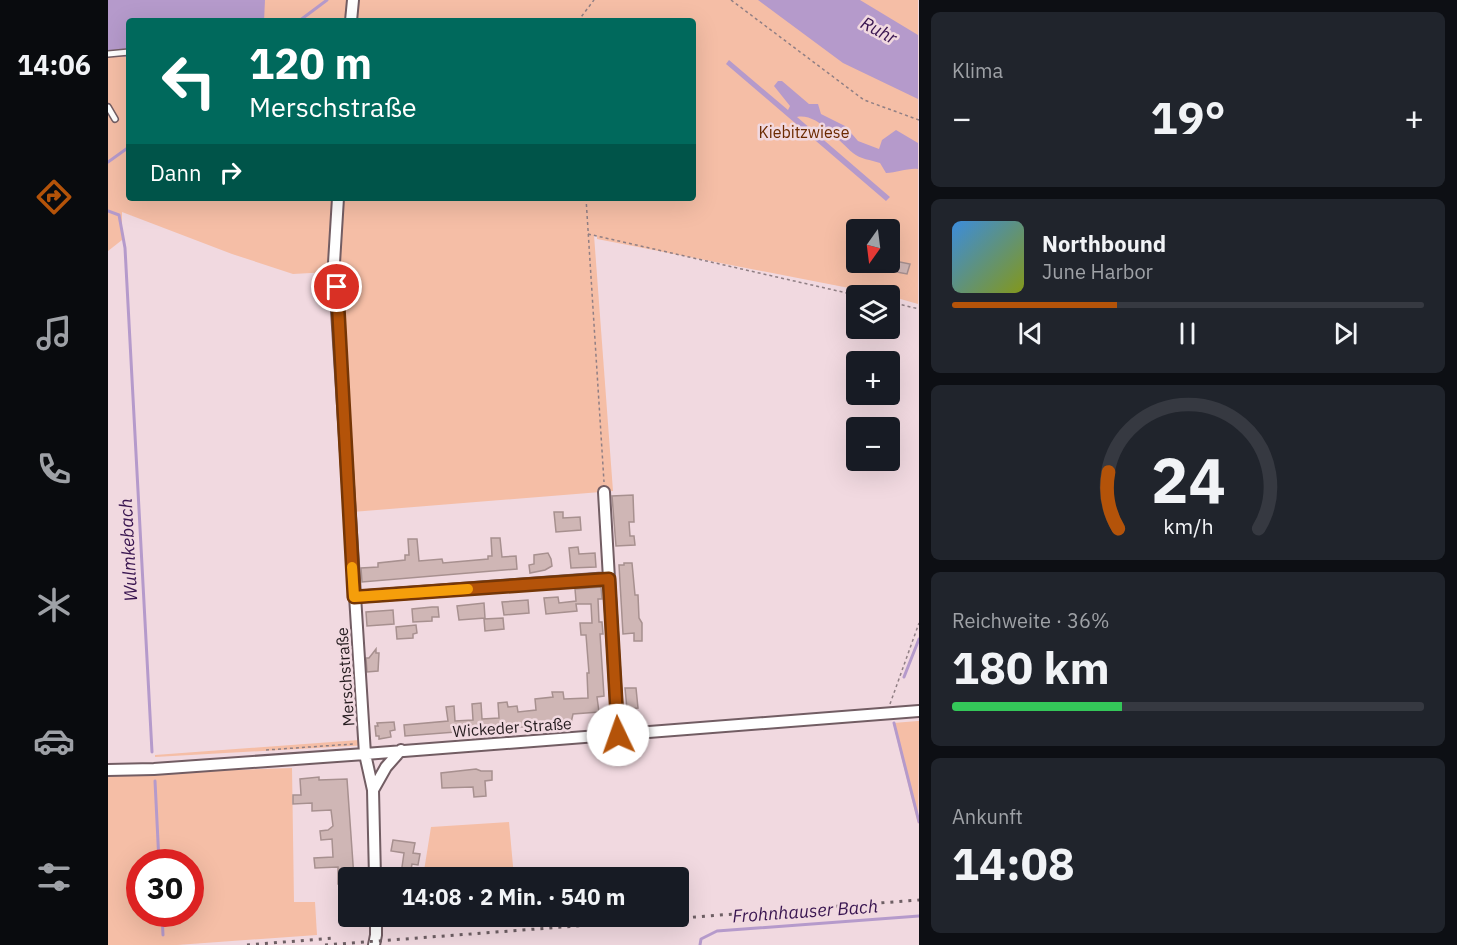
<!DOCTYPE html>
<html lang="de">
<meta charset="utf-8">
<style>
body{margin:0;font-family:"IBM Plex Sans",sans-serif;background:#20242c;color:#f1f3f6;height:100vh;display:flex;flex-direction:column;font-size:22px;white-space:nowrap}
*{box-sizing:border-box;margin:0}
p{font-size:20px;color:#9ea1a6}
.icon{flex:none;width:33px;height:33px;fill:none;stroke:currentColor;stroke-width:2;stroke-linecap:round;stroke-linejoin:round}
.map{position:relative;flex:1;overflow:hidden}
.sheet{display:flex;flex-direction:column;gap:12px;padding:12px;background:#0d0f14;width:538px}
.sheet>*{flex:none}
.guide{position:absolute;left:18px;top:18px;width:570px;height:183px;border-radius:6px;box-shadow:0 6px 24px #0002;background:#00695c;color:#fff;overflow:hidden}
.needle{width:39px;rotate:194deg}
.fabs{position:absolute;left:738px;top:219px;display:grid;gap:12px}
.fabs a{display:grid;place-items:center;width:54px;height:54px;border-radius:6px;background:#171b24;box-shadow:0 6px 24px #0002;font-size:30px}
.speed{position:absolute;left:18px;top:849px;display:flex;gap:12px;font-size:30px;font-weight:700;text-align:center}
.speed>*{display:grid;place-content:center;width:78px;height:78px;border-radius:50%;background:#171b24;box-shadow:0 6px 24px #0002;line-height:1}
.speed .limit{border:9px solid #d22;background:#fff;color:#111}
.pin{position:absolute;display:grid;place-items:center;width:51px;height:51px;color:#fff;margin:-26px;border:3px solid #fff;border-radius:50%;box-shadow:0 2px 6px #0007}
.me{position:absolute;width:66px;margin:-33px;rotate:357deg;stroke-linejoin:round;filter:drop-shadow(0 0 4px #0008)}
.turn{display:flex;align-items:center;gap:21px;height:126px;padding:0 24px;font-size:27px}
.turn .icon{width:78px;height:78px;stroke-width:2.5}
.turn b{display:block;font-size:42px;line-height:51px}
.then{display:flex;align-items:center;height:57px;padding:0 24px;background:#0003;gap:12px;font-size:22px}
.big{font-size:45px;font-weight:800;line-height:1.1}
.sheet .widget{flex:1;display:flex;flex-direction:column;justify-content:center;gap:9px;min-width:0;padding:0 21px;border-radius:9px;background:#20242c}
.sheet .dial{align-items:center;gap:0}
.dial svg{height:156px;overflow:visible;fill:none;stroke:#363941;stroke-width:7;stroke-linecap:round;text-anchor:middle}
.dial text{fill:#f1f3f6;stroke:none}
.song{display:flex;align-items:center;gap:18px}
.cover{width:72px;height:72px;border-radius:9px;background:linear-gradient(135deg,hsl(210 70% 55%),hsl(70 70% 35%))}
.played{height:6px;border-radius:3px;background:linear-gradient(90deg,#b45309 35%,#363941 35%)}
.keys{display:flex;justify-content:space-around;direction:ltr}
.heat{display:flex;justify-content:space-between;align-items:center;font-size:33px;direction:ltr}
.charge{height:9px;border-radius:4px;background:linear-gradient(90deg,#34c759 36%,#363941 0)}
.trip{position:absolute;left:230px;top:867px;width:351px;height:60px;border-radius:6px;background:#171b24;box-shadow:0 6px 24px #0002;font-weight:800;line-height:60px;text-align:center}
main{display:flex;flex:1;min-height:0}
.tab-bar{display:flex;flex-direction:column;width:108px;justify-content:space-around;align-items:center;background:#090b0e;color:#9ea1a6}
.tab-bar .icon{width:42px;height:42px}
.tab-bar .current{color:#b45309}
.tab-bar b{font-size:27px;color:#f1f3f6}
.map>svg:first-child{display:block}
.green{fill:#f5bea6;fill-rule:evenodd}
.water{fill:#b59acb}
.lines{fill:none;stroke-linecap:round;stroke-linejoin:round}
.stream{stroke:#b59acb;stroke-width:3}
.building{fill:#cfb6b5;stroke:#a7908f;stroke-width:1.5}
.lane-casing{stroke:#725d63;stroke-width:8}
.street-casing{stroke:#725d63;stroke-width:14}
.path{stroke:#907f84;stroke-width:1.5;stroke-dasharray:3 3;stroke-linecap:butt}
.lane{stroke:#fff;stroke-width:5}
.street{stroke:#fff;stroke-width:10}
.rail{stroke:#6e5f64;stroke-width:3;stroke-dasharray:3 6;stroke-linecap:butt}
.route-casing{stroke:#753606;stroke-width:15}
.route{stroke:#b45309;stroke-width:10}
.slow{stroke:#f59e0b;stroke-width:10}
.labels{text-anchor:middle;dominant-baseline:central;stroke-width:5;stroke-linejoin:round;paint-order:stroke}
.park-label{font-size:16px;fill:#6c2a01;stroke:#f1d9e0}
.street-label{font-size:16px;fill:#251c1f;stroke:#f1d9e0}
.water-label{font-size:18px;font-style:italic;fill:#391550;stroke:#f1d9e0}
</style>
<main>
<nav class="tab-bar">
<b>14:06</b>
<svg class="icon current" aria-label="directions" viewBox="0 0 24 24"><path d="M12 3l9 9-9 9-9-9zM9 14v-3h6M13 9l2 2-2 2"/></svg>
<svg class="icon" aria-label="music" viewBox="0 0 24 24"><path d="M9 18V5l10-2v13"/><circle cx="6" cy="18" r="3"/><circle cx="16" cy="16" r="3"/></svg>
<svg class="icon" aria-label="phone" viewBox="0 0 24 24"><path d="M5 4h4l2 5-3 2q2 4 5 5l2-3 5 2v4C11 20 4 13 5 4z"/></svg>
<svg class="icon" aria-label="climate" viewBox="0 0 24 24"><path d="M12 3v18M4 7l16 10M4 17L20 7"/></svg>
<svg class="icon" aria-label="car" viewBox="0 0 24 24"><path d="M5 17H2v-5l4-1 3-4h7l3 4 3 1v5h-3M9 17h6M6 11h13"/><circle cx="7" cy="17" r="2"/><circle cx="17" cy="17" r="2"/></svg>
<svg class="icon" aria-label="filters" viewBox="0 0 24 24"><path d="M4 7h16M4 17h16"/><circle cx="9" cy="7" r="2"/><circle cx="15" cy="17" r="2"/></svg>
</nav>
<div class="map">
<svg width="811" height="945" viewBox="0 0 811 945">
<rect width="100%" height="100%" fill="#f1d9e0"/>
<!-- green -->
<path class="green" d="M0 0H810V304L782 296 489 239V235H486L505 491 244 512 260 745 47 757V755L251 740 229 365 221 272 185 274 124 254 14 212V240L0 251ZM21 21H585V198H21ZM748 230H782V262H748Z
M810 721H811L810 824 785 723Z
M184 768 186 902H207L209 935 69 945H0V774ZM32 862H82V914H32Z
M401 822 406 877H315L323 827Z
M329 917H410V921L327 927Z"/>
<!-- water -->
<path class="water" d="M0 0H157L156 21H21V57L8 56V52L0 51Z
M650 0H752L810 35V99L735 63Z
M621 60 680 110 682 106 666 86 670 81H674L701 104H710L713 114 737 126 750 141 771 149 774 140 788 130 810 143V169C799 168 789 173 778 173L772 163C763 160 752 159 745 153 730 141 710 113 689 117L782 197 778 201 618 64Z"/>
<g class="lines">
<!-- stream -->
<path class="stream" d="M191 21 219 0
M0 162 21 147
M0 211 11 215 17 248 44 752
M796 677 811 639
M786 723 811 822
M47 781 51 862
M54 914 55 935
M592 945 593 939 609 931 811 916"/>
</g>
<!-- building -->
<path class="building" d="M782 260 802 264 799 274 778 270Z
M525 495 526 522H521L522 536H526L527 545 508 546 504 496Z
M446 512H455V518L472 517 473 530 448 532Z
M383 538H392L394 557 408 556 409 569 254 582 253 568 270 567V563L297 560V555H301L300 539H309L311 561 334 559 335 563 380 559V556H384Z
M470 547 471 554 487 553 488 567 463 568 461 548Z
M440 553 443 559 444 566 437 570 422 573 421 565 426 564V555Z
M516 563H524L527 595H530L531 618 534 623V641H526V633L515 634 511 565H516Z
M493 587 494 599H490L491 622H494L495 634H492L496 696 489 697 491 712 465 714 463 723 297 736 296 725 340 721 338 707 346 706 347 721 365 720 364 704 373 703 374 719 391 718 390 703 399 702 400 707 409 706 410 712 428 710 427 699 445 697 444 692H455L456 699 480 698 479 673H481L478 635H473L472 623H484L483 604H468L469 611 438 614 436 598 450 597 451 603 468 601 467 589Z
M420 600 421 613 396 615 394 602Z
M376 603 377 618 351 620 349 606Z
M324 607H330L331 617H324V621L305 622 304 609Z
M285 610 286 624 259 626 258 612Z
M395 618 396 629 377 631 376 619Z
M308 625 309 633 305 634V638L289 639 288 627Z
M268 649V653H271L270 671 259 672 258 658H261Z
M517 688H528L530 708 519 709Z
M286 722 287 730 282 731 283 737 271 739V736H268L267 726H270L269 723Z
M368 769 373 771H384V780L377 781 378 796 366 797 365 787 334 788 333 773Z
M211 777V780L239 779 246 878H240V884H230V867L207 868 206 858 225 857 224 839 213 840 212 831 220 830 225 826 223 810 204 811V803L185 804V795H193L192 779Z
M285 840 307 843 305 853 312 854 310 865 304 864 302 875 293 874 296 853 283 851Z"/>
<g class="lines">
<defs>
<path id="lane" d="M0 54 21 52
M0 107 7 119"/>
<path id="street" d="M243 21 245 0
M230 198 226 263 257 754 265 790 267 878
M496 492 510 735
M246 597 501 578
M0 770 46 769 257 754 811 711
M265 790 278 767 293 750
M266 945 268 935V916"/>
</defs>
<!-- lane casing -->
<use href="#lane" class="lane-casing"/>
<!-- street casing -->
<use href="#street" class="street-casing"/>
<!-- path -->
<path class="path" d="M623 0 756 100 811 120
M470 21 486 0
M478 198 496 482
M480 234 752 296
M782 302 811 309
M782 704 811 623
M158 750 245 744"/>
<!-- lane -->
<use href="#lane" class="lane"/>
<!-- street -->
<use href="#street" class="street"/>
<!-- rail -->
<path class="rail" d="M139 945 226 938
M217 945 811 900"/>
</g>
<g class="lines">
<defs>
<path id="route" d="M229 287 246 597 501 579 510 735"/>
</defs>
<!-- route casing -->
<use href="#route" class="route-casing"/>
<!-- route -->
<use href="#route" class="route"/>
<!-- slow -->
<path class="slow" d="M244 567 246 597 360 589"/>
</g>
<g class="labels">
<!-- park labels -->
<g class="park-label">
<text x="696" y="132">Kiebitzwiese</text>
</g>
<!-- street labels -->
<g class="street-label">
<text transform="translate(237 677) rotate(-94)">Merschstraße</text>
<text transform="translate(404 727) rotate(-4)">Wickeder Straße</text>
</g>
<!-- water labels -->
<g class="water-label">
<text transform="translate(771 30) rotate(28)">Ruhr</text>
<text transform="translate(20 550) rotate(-93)">Wulmkebach</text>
<text transform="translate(697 911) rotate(-4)">Frohnhauser Bach</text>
</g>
</g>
</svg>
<div class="fabs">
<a><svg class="needle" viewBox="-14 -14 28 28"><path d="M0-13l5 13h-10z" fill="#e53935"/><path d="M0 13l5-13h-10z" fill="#9ea1a6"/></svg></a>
<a><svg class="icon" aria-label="layers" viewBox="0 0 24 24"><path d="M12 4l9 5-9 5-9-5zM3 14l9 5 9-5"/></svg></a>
<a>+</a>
<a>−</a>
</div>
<div class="speed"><div class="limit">30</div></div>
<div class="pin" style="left:229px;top:287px;background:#d93025"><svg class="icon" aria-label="arrive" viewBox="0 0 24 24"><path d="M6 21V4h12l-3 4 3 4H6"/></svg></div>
<svg class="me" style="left:510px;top:735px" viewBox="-20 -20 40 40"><circle r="19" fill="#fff"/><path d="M0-13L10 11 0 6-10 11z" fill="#b45309"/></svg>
<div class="trip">14:08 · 2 Min. · 540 m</div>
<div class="guide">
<div class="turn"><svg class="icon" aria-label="left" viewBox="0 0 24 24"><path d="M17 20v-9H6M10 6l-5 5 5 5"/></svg><div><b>120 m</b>Merschstraße</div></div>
<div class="then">Dann<svg class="icon" aria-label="right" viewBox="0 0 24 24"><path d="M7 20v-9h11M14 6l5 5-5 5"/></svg></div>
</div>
</div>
<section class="sheet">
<div class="widget"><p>Klima</p>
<div class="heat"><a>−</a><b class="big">19°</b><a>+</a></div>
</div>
<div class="widget">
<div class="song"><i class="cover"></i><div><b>Northbound</b><p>June Harbor</p></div></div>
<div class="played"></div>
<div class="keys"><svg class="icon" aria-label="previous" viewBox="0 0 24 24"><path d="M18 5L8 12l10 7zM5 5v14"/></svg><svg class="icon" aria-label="pause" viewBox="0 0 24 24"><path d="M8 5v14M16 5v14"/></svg><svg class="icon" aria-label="next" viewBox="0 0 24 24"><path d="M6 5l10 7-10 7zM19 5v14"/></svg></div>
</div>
<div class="widget dial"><svg viewBox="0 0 100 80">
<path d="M14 69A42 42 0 1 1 86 69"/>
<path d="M14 69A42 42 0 0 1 9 40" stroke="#b45309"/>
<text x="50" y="56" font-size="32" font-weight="700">24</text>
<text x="50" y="72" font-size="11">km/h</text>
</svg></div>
<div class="widget"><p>Reichweite · 36%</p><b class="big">180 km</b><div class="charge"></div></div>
<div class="widget"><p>Ankunft</p><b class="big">14:08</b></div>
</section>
</main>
